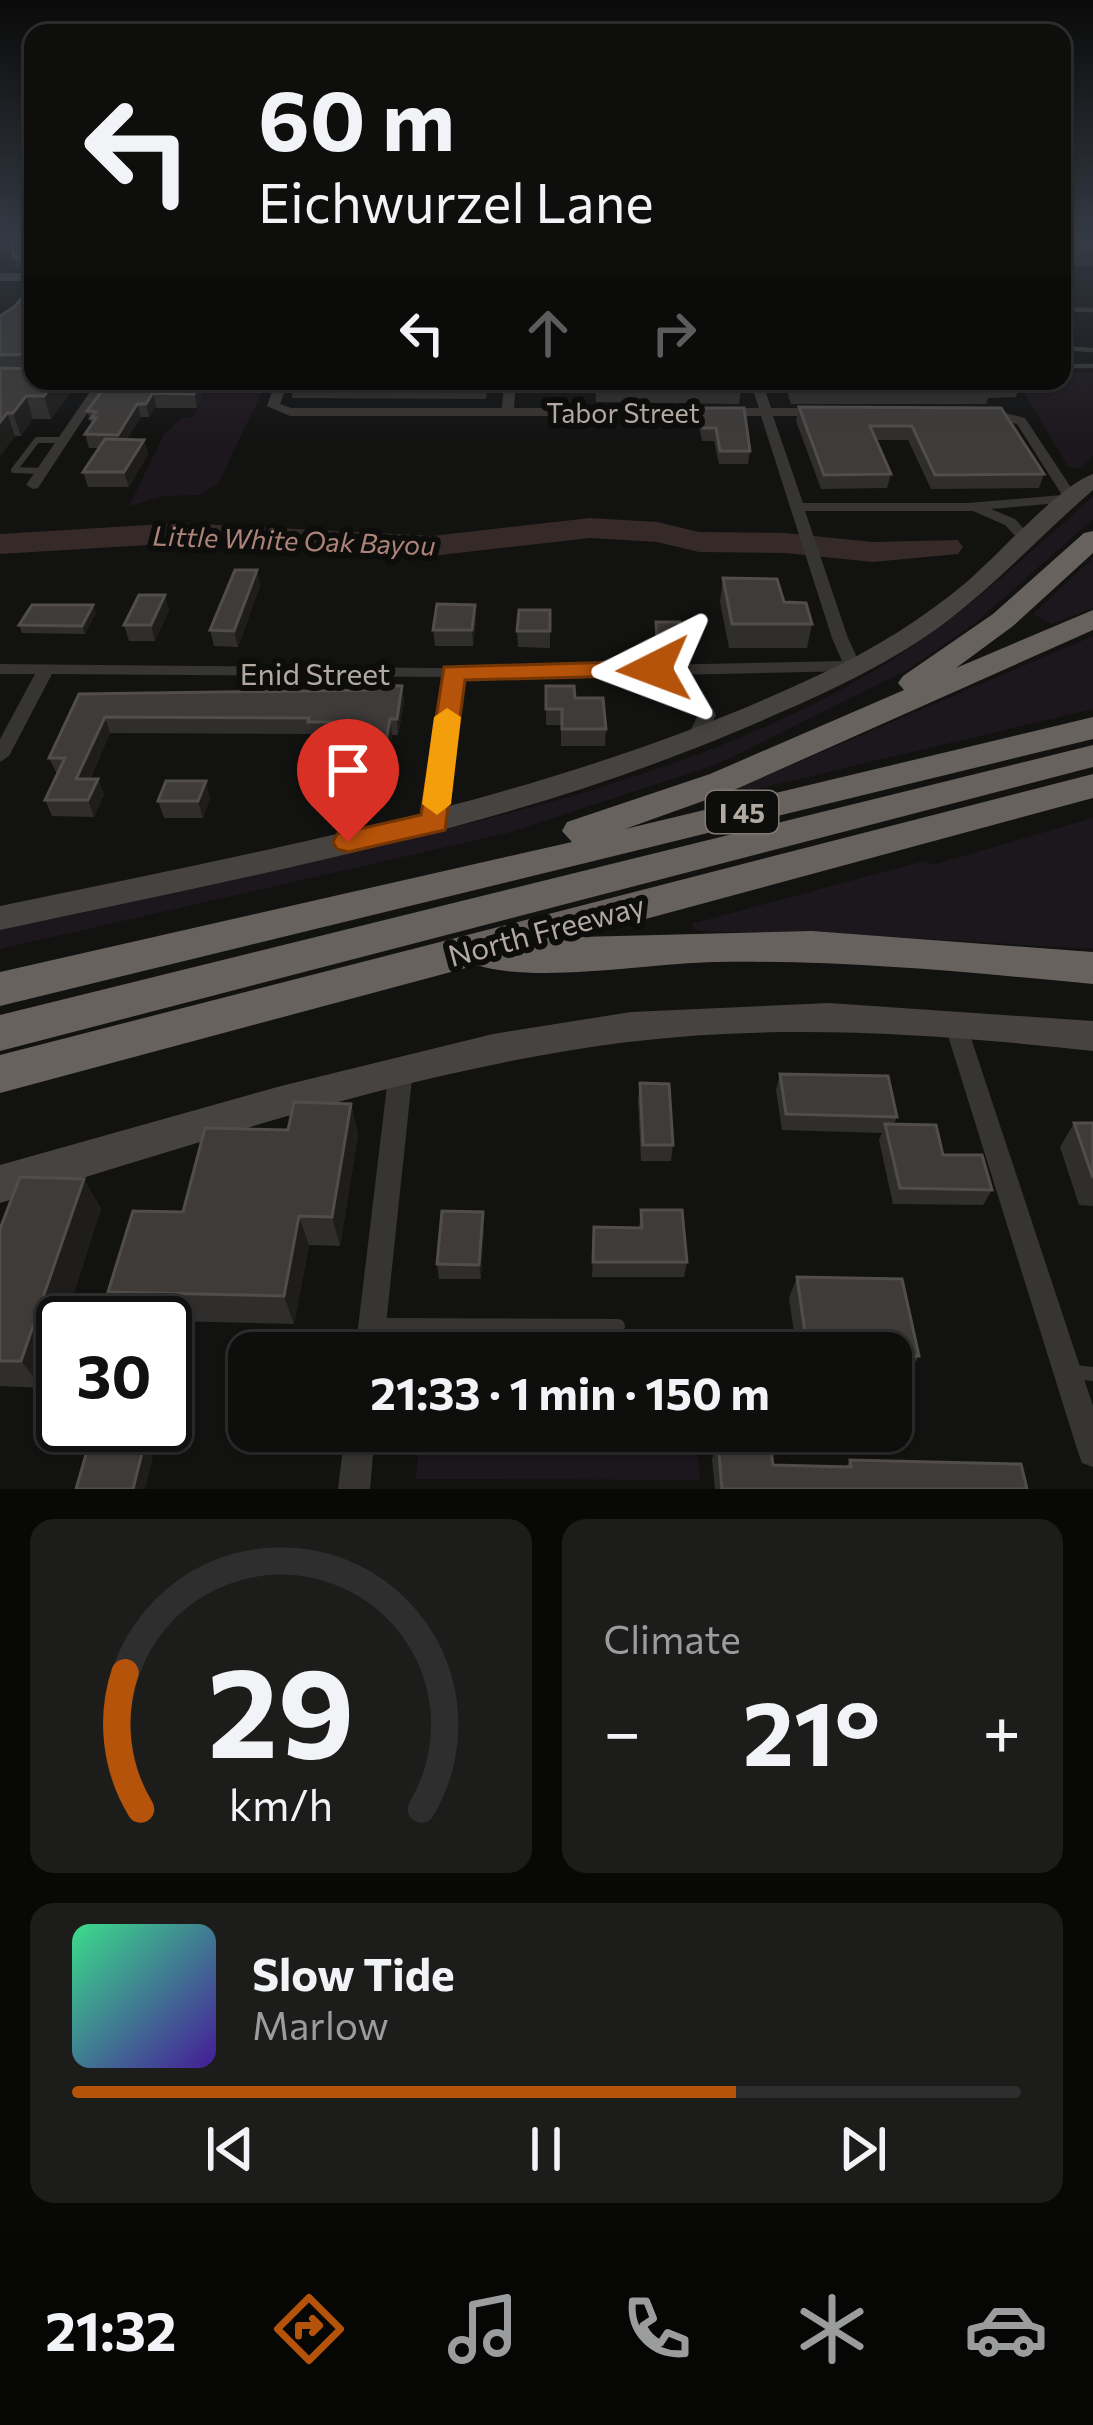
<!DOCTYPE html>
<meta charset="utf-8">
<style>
body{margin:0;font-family:Commissioner,sans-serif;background:#1c1c1b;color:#f1f3f6;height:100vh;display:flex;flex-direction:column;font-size:45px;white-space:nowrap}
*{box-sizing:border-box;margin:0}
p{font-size:39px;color:#9b9c9d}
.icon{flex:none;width:66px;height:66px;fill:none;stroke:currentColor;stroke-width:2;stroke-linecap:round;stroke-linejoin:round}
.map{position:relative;height:1489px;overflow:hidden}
.side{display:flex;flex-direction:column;gap:30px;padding:30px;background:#080807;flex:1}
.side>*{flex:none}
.guide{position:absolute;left:24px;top:24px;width:1047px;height:366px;border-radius:24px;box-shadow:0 3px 9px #0004,0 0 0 3px #2e2e2e;background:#0e0e0d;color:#f1f3f6;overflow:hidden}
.speed{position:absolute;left:36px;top:1296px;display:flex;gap:24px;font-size:60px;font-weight:700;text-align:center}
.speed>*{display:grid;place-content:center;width:156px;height:156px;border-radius:50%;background:#0e0e0d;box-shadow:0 3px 9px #0004,0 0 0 3px #2e2e2e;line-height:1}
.speed .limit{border:6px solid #111;border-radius:18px;background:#fff;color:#111}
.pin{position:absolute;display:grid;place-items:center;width:102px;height:102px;color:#fff;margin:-123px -51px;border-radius:50% 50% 50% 0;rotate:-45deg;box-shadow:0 0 12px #0007}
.pin .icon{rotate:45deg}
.me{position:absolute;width:132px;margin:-66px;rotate:267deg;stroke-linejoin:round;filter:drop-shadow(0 0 9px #0008)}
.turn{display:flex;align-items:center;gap:42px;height:252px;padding:0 36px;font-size:54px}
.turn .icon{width:156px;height:156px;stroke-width:2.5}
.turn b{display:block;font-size:84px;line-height:102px}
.lanes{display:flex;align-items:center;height:114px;padding:0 36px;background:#0003;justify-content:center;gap:60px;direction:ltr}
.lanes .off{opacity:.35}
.big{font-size:90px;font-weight:700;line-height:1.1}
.side .card{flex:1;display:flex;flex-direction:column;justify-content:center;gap:18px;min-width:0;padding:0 42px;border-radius:24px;background:#1c1c1b}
.side .dial{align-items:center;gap:0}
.dial svg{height:312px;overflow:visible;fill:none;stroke:#2e2e2e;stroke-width:7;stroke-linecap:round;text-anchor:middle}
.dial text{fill:#f1f3f6;stroke:none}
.song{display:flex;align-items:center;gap:36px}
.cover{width:144px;height:144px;border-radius:18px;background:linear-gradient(135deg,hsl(150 70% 55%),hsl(260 70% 35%))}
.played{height:12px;border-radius:6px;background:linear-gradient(90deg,#b45309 70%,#2e2e2e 70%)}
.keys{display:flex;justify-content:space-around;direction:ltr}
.heat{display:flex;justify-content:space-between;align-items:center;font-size:66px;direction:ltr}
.side .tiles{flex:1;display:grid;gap:30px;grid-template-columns:1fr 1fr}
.card:last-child{grid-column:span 2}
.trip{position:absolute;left:228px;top:1332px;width:684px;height:120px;border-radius:24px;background:#0e0e0d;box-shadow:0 3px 9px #0004,0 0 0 3px #2e2e2e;font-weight:700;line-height:120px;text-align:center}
.menu{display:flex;height:192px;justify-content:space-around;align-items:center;background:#060605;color:#9b9c9d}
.menu .icon{width:84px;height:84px}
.menu .selected{color:#b45309}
.menu b{font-size:54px;color:#f1f3f6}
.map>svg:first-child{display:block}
.green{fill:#1c171c}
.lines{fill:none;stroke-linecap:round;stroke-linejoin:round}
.river{fill:#352a27;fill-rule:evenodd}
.lane-far2{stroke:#373532;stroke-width:4.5}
.lane-far1{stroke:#373532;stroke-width:6}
.lane{stroke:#373532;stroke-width:14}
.street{fill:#373532;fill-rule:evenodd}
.secondary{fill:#474340;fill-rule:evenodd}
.highway{fill:#68625e;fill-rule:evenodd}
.wall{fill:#302e2d}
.shaded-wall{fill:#1e1d1c}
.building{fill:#3e3b39;stroke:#504d4a;stroke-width:3}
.route{fill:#b45309;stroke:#753606;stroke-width:3}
.slow{fill:#f59e0b}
.labels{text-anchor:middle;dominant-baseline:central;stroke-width:12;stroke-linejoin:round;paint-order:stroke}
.far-street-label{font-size:27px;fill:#b2a9a2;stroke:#0d0d0c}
.far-water-label{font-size:27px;font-style:italic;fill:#ad8379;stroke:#0d0d0c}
.shield{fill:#0d0d0c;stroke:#807a75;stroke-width:3}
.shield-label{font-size:27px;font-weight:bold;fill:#b2a9a2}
.street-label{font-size:30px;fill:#b2a9a2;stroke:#0d0d0c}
</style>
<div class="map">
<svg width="1093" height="1489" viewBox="0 0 1093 1489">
<rect width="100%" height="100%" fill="#121211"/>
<!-- green -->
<path class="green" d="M1062 373H1093V456L1080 469 1068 467 1017 381H1062Z
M209 387 263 390 218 484 200 495 165 496 129 506 164 434 182 418H193Z
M1093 496V519L974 624 907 670 718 764 507 833 0 949V929C125 903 250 875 374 846 544 807 720 762 872 672 954 623 1023 560 1093 496Z
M1093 558V608L1052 624 1033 614Z
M1093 636V709L710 800Z
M1093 818V949L843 934 697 931 691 924 924 861 932 865Z
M689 1346 690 1353H426V1349Z
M420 1431H696L700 1480 416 1479Z"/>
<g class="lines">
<!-- river -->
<path class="river" d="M590 518 657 522 699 532 785 533 873 542 958 540 963 547 958 554 873 562 785 553 699 552 657 542 590 538 432 556 180 543 0 554V534L180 523 432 536Z"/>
<!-- lane-far2 -->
<path class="lane-far2" d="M1062 309 1093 310
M1062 348 1093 350
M1062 366H1093"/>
<!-- lane-far1 -->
<path class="lane-far1" d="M43 471 14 470 37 440H64"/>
<!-- lane -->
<path class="lane" d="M377 1325 618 1326
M1074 1372 1093 1374"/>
<!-- street -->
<path class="street" d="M0 380 288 381 280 404 291 408H502L504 381H516L514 408H759L750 381H762L771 408H819L825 412 819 416H773L803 503H968L1062 495 1017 424 980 415 978 412 984 408 1025 418 1078 498 1071 502 991 509 1015 519 1033 539 1026 543 1021 542 1005 525 973 511H805L848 638 861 666 853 671 670 675C693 682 706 693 716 715L700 746H688L685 742 698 715 694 705 680 691 653 681 629 678 461 677 445 822 442 827H428L425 822 444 677 52 674 9 756 0 762V739L35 674H0V664L644 670 652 665 842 661 832 638 761 416H290L267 406 274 386H105L38 488 33 489 26 485 94 386H0Z
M955 1013 963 1016 966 1023 1093 1406V1467L1082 1463 1078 1452 944 1023 947 1016Z
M401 1059 409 1062 413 1069 383 1353H355L389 1069 393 1062Z
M345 1431H375L370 1489H338Z"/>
<!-- secondary -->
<path class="secondary" d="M0 273H33V281H0Z
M1093 474V490C1036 539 985 597 922 639 864 677 799 705 735 732 500 831 248 876 0 930V906C280 847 563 797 823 673 876 648 924 618 969 580 999 554 1059 486 1093 474Z
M829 1003 1093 1021V1051C939 1034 783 1023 628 1042 413 1069 207 1141 0 1203V1165L281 1086 493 1034 631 1012Z"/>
<!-- highway -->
<path class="highway" d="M1093 531V553L1013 626 956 668 1093 610V630L734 790 625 829 1093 717V739L0 1006V972L572 842 562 831 567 822 710 774 904 690 898 683 903 676 993 614 1084 533Z
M1093 745V767L0 1051V1015Z
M1093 774V798L579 937 812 931 1093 952V984C968 972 842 960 716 962 650 963 536 984 477 965L0 1093V1055Z"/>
</g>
<!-- wall -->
<path class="wall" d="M0 231H33V269L16 268 13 252H0Z
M1062 231 1093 239V266H1062Z
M33 286V381L70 393 51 419H33L21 436H15L0 456V316L14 307Z
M160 381H204L206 391 197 408H156V406L149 417H141L127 439 144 440 148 454 129 487H88L83 472 99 448H89L85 434 92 425 87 411 158 384Z
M292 381H489L486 399 292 398Z
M595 381H741L742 384 739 404 596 402Z
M784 381H1021L1016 397 988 398 986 404H791Z
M799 407 1001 408 1044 474 1039 488 931 489 908 440H876L891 474 887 488 821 489 796 421Z
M700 408 750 451 748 464H719L714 441H702L698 421Z
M257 570 260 586 238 647 214 646 210 630Z
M723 578 784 602 812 624 807 648H729L720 602Z
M165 595 169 611 155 641H129L124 625Z
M93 605 96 613 85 634 22 633 19 625Z
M475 605 476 621 473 646H435L433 630Z
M550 610V648L518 647 517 631Z
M656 622 682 639 681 648 657 647Z
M402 686 404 702 398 735H392L388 762H381L372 811H319L315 794 329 738H311L310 734 110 733 90 779H98L104 795 94 817 52 816 45 800 57 774 49 758 79 694 375 690Z
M546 686 575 698 606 729 605 746H561V725H546Z
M210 798 203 818H164L158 801Z
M780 1074 897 1117 894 1124 943 1155 992 1190 983 1205 893 1204 879 1140 882 1133 782 1130 776 1090Z
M640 1083 673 1145 671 1161H641L638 1100Z
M351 1104 358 1135 340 1246 309 1245 294 1324 126 1320 108 1292 183 1212 288 1130Z
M1074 1123H1093V1206L1079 1205 1060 1147Z
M84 1179 101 1209 43 1388 0 1386V1229Z
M641 1210 687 1262 684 1277H592L594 1227 639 1228Z
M484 1227 481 1279H439L437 1264Z
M797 1277 919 1356 907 1376H891V1353H797L789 1298Z
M718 1441 773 1465 846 1467 850 1460 1027 1489H715L712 1459Z"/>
<!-- shaded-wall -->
<path class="shaded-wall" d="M55 381H66L70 393 51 419 44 396Z
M201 381H204L206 391 197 408 194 394Z
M153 393 156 406 149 417 146 404Z
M26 396 33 419 21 436 13 413Z
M137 404 141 417 121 448 118 435Z
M7 413 15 436 0 456V422Z
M144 440 148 454 129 487 124 472Z
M257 570 260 586 238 647 234 631Z
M165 595 169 611 155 641 151 625Z
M93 605 96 613 85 634 82 626Z
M475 605 476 621 473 646 472 630Z
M402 686 404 702 398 735 397 719Z
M105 717 110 733 82 795 76 779Z
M390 719 392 735 388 762 385 746Z
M379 746 381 762 372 811 370 795Z
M98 779 104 795 94 817 88 800Z
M206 781 210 798 203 818 198 801Z
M351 1104 358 1135 340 1246 332 1217Z
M84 1179 101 1209 43 1388 21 1361Z
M483 1212 484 1227 481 1279 479 1265Z
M299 1216 309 1245 294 1324 284 1296Z
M144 1445 153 1457 145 1489H133Z"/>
<!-- building -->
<path class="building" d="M0 231H33V258L13 257V240H0Z
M1062 231H1085L1093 239V248H1066L1062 244Z
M33 286V354L0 355V316L14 307Z
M0 368 33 369V381H55L44 396H26L13 413H7L0 422Z
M160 381H201L194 394 153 393Z
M292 381H486V387L290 385Z
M597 381H741L742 384Z
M107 384H158L146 404H137L118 435 85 434 96 418H91L96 412 87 411Z
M799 407 1001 408 1044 474 935 475 912 426H870L891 474 824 475Z
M700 408H744L750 451H720L716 428H703Z
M105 439 144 440 124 472H83Z
M235 570H257L234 631 210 630Z
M723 578 777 579 784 602 806 603 812 624H732Z
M139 595H165L151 625H124Z
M437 604 475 605 472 630H433Z
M32 605H93L82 626 19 625Z
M519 610H550V631H517Z
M656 622H680L682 639H657Z
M376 685 402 686 397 719H390L385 746H379L370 795 315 794 333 722H308L309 718 105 717 76 779H98L88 800H45L65 758H49L79 694 375 690Z
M546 686H574L575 698H603L606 729H562V709H546Z
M166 781H206L198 801H158Z
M780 1074 888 1076 897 1117 786 1114Z
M640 1083 669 1084 673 1145H643Z
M294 1102 351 1104 332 1217 299 1216 284 1296 108 1292 133 1211 183 1212 205 1128 288 1130Z
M1074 1123H1093V1178Z
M885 1124 936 1125 943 1155H982L992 1190 900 1188Z
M20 1177 84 1179 21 1361H0V1229Z
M641 1210H682L687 1262H593L594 1227 642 1228Z
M442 1211 483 1212 479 1265 437 1264Z
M797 1277 902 1279 919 1356H891V1353H808Z
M718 1441 770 1442 773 1465 851 1467 850 1460 1021 1464 1027 1489H722Z
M89 1444 144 1445 133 1489H76Z"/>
<!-- sky -->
<linearGradient id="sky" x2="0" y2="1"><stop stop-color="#0a0a09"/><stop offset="0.53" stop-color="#333943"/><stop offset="1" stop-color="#333943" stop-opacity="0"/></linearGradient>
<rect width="1093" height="439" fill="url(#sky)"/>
<!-- route -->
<path class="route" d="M654 661 663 664 666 669 663 675 465 680 445 830 348 852 337 849 333 842 337 834 421 815 444 667Z"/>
<!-- slow -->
<path class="slow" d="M447 708 461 717 451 804 437 815 422 804 434 717Z"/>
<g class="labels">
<!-- far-street labels -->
<g class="far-street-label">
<text x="623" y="412">Tabor Street</text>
</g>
<!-- far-water labels -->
<g class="far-water-label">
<text transform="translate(294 540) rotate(2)">Little White Oak Bayou</text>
</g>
<!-- shield labels -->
<rect class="shield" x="706" y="791" width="72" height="42" rx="9"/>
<g class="shield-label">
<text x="742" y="812">I 45</text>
</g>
<!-- street labels -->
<g class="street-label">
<text x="315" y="672">Enid Street</text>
<text transform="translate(546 929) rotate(-15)">North Freeway</text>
</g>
</g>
</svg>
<div class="speed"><div class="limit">30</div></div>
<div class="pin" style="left:348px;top:842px;background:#d93025"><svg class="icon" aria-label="arrive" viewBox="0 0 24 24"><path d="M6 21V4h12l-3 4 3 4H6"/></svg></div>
<svg class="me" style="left:654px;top:669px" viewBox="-20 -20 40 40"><path d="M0-17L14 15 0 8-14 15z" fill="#b45309" stroke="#fff" stroke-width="4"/></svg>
<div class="trip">21:33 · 1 min · 150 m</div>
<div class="guide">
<div class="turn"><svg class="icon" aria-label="left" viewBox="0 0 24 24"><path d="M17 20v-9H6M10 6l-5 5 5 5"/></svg><div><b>60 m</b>Eichwurzel Lane</div></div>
<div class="lanes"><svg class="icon" aria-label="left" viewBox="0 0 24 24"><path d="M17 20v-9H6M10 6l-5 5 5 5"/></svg><svg class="icon off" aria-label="ahead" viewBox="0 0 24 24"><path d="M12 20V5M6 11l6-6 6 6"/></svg><svg class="icon off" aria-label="right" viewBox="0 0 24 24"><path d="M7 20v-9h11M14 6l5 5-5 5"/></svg></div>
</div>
</div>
<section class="side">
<div class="tiles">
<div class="card dial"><svg viewBox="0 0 100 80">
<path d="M14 69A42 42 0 1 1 86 69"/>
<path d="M14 69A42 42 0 0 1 10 34" stroke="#b45309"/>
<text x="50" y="56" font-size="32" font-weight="700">29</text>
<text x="50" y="72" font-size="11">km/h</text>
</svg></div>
<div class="card"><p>Climate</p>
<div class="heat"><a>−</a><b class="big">21°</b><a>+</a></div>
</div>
<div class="card">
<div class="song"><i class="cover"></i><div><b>Slow Tide</b><p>Marlow</p></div></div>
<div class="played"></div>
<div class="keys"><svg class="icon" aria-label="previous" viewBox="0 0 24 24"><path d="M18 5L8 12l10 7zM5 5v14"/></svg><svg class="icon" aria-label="pause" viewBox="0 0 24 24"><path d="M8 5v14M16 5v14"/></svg><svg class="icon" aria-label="next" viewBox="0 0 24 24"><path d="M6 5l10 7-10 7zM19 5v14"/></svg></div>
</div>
</div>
</section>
<nav class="menu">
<b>21:32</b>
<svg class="icon selected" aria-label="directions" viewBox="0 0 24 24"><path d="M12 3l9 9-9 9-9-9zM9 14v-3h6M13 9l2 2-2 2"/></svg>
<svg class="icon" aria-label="music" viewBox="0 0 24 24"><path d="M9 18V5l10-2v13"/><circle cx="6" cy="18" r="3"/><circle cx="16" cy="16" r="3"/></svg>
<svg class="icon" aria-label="phone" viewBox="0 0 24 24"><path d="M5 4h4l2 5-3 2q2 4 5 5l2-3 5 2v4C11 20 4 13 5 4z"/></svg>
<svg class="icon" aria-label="climate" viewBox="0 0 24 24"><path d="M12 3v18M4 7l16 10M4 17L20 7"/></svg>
<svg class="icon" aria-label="car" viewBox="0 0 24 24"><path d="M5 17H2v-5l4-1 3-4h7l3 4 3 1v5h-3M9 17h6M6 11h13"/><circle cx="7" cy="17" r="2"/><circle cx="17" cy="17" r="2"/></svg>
</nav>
